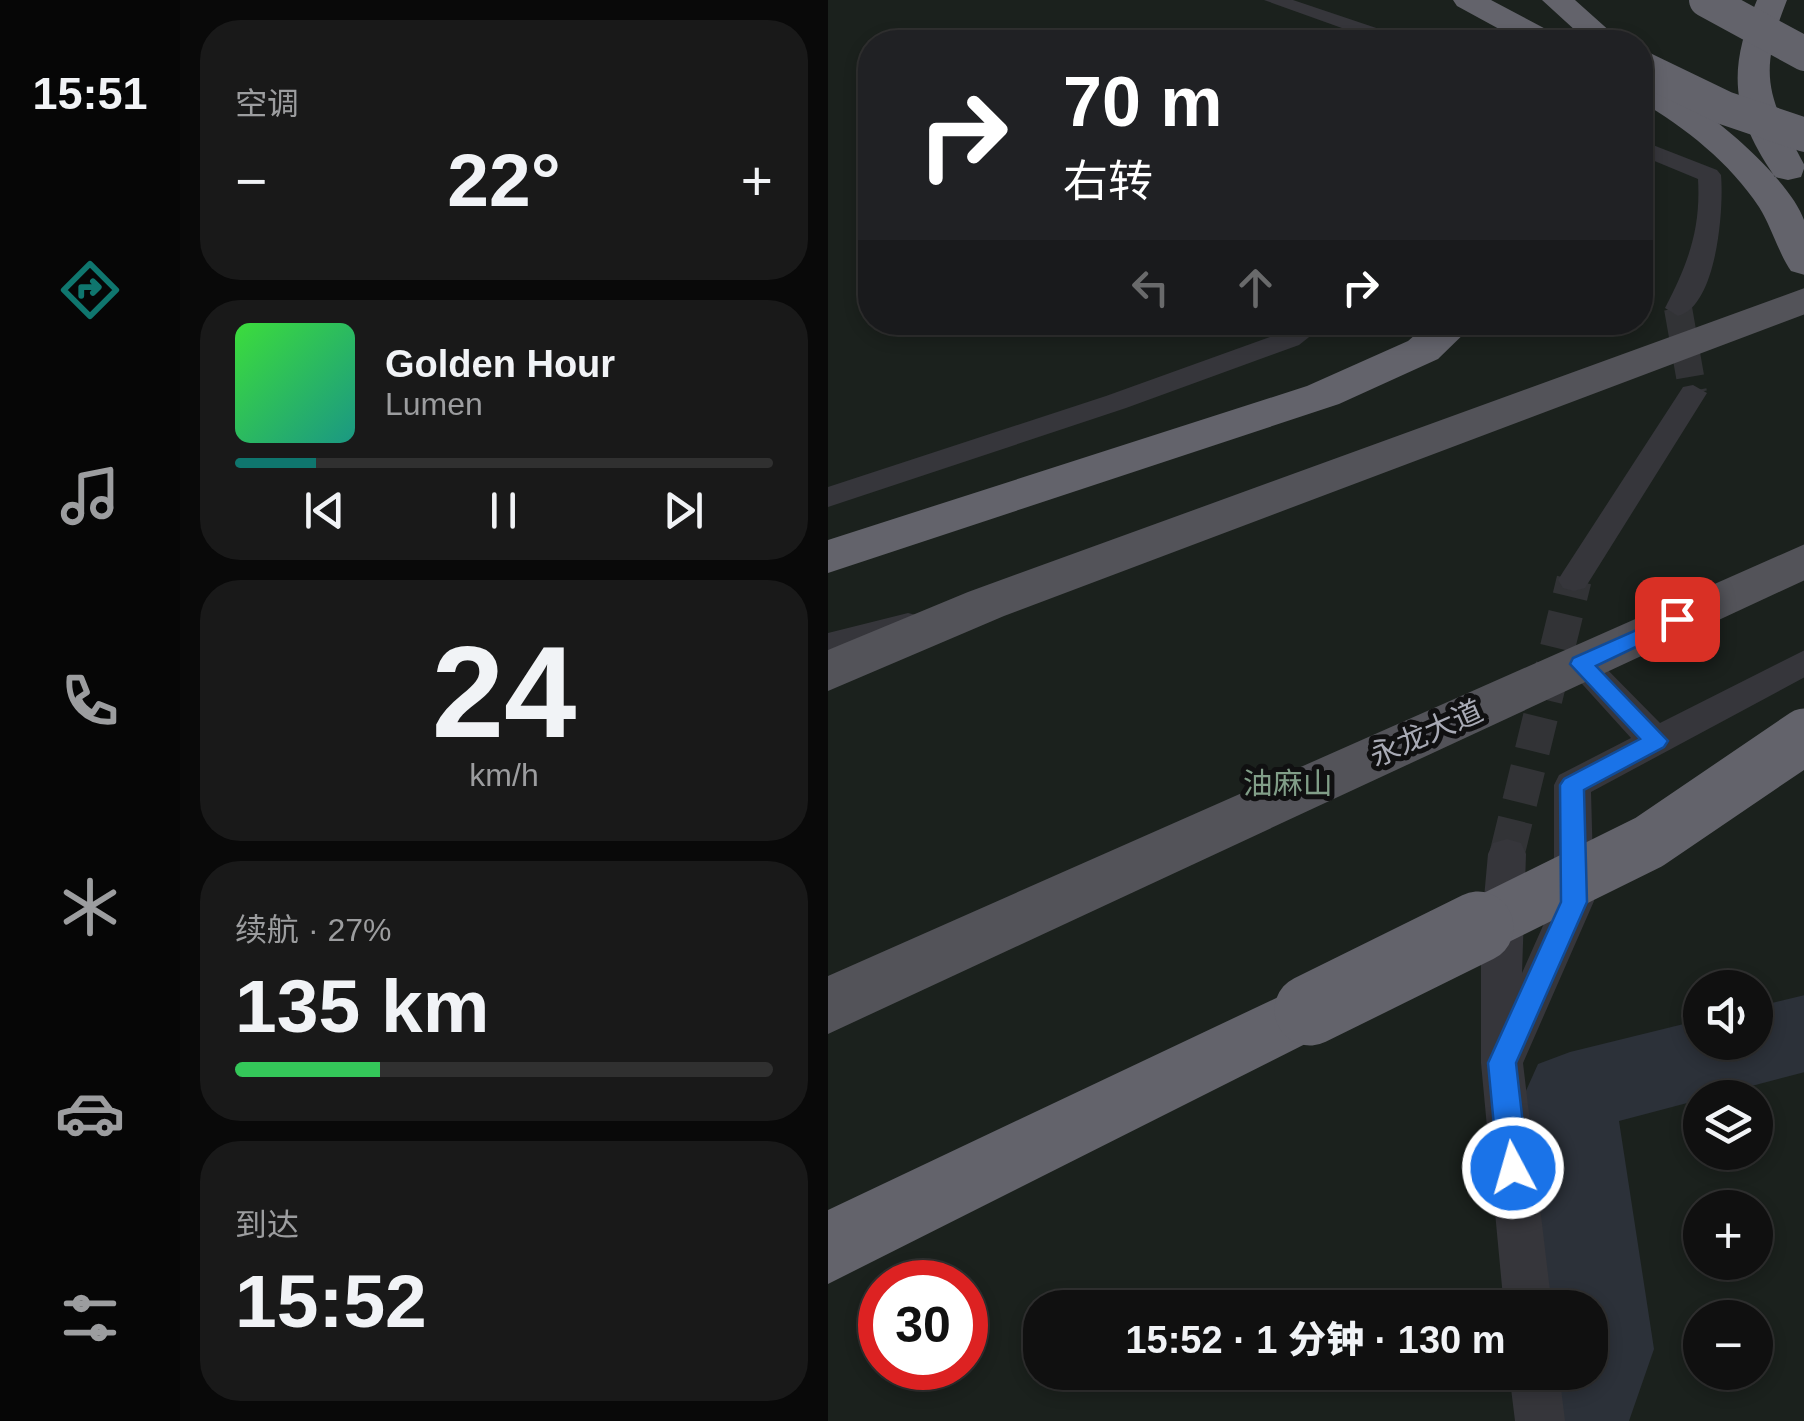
<!DOCTYPE html>
<html lang="zh">
<meta charset="utf-8">
<style>
body{margin:0;font-family:Arial,"Noto Sans SC",sans-serif;background:#191919;color:#f1f3f6;height:100vh;display:flex;flex-direction:column;font-size:38px;white-space:nowrap}
*{box-sizing:border-box;margin:0}
p{font-size:32px;color:#9c9d9f}
.icon{flex:none;width:55px;height:55px;fill:none;stroke:currentColor;stroke-width:2;stroke-linecap:round;stroke-linejoin:round}
.map{position:relative;flex:1;overflow:hidden}
.side{display:flex;flex-direction:column;gap:20px;padding:20px;background:#090909;width:648px}
.side>*{flex:none}
.hud{position:absolute;left:30px;top:30px;width:795px;height:305px;border-radius:40px;box-shadow:0 5px 15px #0003,0 0 0 2px #303030;background:#202124;color:#fff;overflow:hidden}
.controls{position:absolute;left:855px;top:970px;display:grid;gap:20px}
.controls a{display:grid;place-items:center;width:90px;height:90px;border-radius:50%;background:#101010;box-shadow:0 5px 15px #0003,0 0 0 2px #303030;font-size:50px}
.speed{position:absolute;left:30px;top:1260px;display:flex;gap:20px;font-size:50px;font-weight:700;text-align:center}
.speed>*{display:grid;place-content:center;width:130px;height:130px;border-radius:50%;background:#101010;box-shadow:0 5px 15px #0003,0 0 0 2px #303030;line-height:1}
.speed .limit{border:15px solid #d22;background:#fff;color:#111}
.pin{position:absolute;display:grid;place-items:center;width:85px;height:85px;color:#fff;margin:-42px;border-radius:20px;box-shadow:0 5px 15px #0006}
.me{position:absolute;width:110px;margin:-55px;rotate:354deg;stroke-linejoin:round;filter:drop-shadow(0 0 8px #0008)}
.turn{display:flex;align-items:center;gap:35px;height:210px;padding:0 40px;font-size:45px}
.turn .icon{width:130px;height:130px;stroke-width:2.5}
.turn b{display:block;font-size:70px;line-height:85px}
.lanes{display:flex;align-items:center;height:95px;padding:0 40px;background:#0003;justify-content:center;gap:50px;direction:ltr}
.lanes .off{opacity:.35}
.big{font-size:75px;font-weight:800;line-height:1.1}
.side .widget{flex:1;display:flex;flex-direction:column;justify-content:center;gap:15px;min-width:0;padding:0 35px;border-radius:40px;background:#191919}
.side .dial{align-items:center;gap:0}
.dial b{font-size:130px;line-height:1}
.song{display:flex;align-items:center;gap:30px}
.cover{width:120px;height:120px;border-radius:15px;background:linear-gradient(135deg,hsl(120 70% 55%),hsl(170 70% 35%))}
.played{height:10px;border-radius:5px;background:linear-gradient(90deg,#0f766e 15%,#303030 15%)}
.keys{display:flex;justify-content:space-around;direction:ltr}
.heat{display:flex;justify-content:space-between;align-items:center;font-size:55px;direction:ltr}
.charge{height:15px;border-radius:8px;background:linear-gradient(90deg,#34c759 27%,#303030 0)}
.trip{position:absolute;left:195px;top:1290px;width:585px;height:100px;border-radius:40px;background:#101010;box-shadow:0 5px 15px #0003,0 0 0 2px #303030;font-weight:800;line-height:100px;text-align:center}
main{display:flex;flex:1;min-height:0}
.tabs{display:flex;flex-direction:column;width:180px;justify-content:space-around;align-items:center;background:#060606;color:#9c9d9f}
.tabs .icon{width:70px;height:70px}
.tabs .on{color:#0f766e}
.tabs b{font-size:45px;color:#f1f3f6}
.map>svg:first-child{display:block}
.green{fill:#1b211d;fill-rule:evenodd}
.lines{fill:none;stroke-linecap:round;stroke-linejoin:round}
.river{fill:#2c3139;fill-rule:evenodd}
.street-tunnel-far1{stroke:#323336;stroke-width:28;stroke-dasharray:28 14;stroke-linecap:butt}
.street-tunnel{stroke:#323336;stroke-width:35;stroke-dasharray:35 18;stroke-linecap:butt}
.street{fill:#36363b;fill-rule:evenodd}
.primary{fill:#535359;fill-rule:evenodd}
.highway{fill:#63636b;fill-rule:evenodd}
.highway-bridge-far2{stroke:#63636b;stroke-width:34}
.highway-bridge-far1{stroke:#63636b;stroke-width:55}
.highway-bridge{stroke:#63636b;stroke-width:71}
.route{fill:#1a73e8;stroke:#114b97;stroke-width:2.5}
.labels{text-anchor:middle;dominant-baseline:central;stroke-width:10;stroke-linejoin:round;paint-order:stroke}
.street-label{font-size:30px;fill:#a8aab5;stroke:#101011}
.park-label{font-size:30px;fill:#819e88;stroke:#101011}
</style>
<main>
<nav class="tabs">
<b>15:51</b>
<svg class="icon on" aria-label="directions" viewBox="0 0 24 24"><path d="M12 3l9 9-9 9-9-9zM9 14v-3h6M13 9l2 2-2 2"/></svg>
<svg class="icon" aria-label="music" viewBox="0 0 24 24"><path d="M9 18V5l10-2v13"/><circle cx="6" cy="18" r="3"/><circle cx="16" cy="16" r="3"/></svg>
<svg class="icon" aria-label="phone" viewBox="0 0 24 24"><path d="M5 4h4l2 5-3 2q2 4 5 5l2-3 5 2v4C11 20 4 13 5 4z"/></svg>
<svg class="icon" aria-label="climate" viewBox="0 0 24 24"><path d="M12 3v18M4 7l16 10M4 17L20 7"/></svg>
<svg class="icon" aria-label="car" viewBox="0 0 24 24"><path d="M5 17H2v-5l4-1 3-4h7l3 4 3 1v5h-3M9 17h6M6 11h13"/><circle cx="7" cy="17" r="2"/><circle cx="17" cy="17" r="2"/></svg>
<svg class="icon" aria-label="filters" viewBox="0 0 24 24"><path d="M4 7h16M4 17h16"/><circle cx="9" cy="7" r="2"/><circle cx="15" cy="17" r="2"/></svg>
</nav>
<section class="side">
<div class="widget"><p>空调</p>
<div class="heat"><a>−</a><b class="big">22°</b><a>+</a></div>
</div>
<div class="widget">
<div class="song"><i class="cover"></i><div><b>Golden Hour</b><p>Lumen</p></div></div>
<div class="played"></div>
<div class="keys"><svg class="icon" aria-label="previous" viewBox="0 0 24 24"><path d="M18 5L8 12l10 7zM5 5v14"/></svg><svg class="icon" aria-label="pause" viewBox="0 0 24 24"><path d="M8 5v14M16 5v14"/></svg><svg class="icon" aria-label="next" viewBox="0 0 24 24"><path d="M6 5l10 7-10 7zM19 5v14"/></svg></div>
</div>
<div class="widget dial"><b>24</b><p>km/h</p></div>
<div class="widget"><p>续航 · 27%</p><b class="big">135 km</b><div class="charge"></div></div>
<div class="widget"><p>到达</p><b class="big">15:52</b></div>
</section>
<div class="map">
<svg width="977" height="1421" viewBox="0 0 977 1421">
<rect width="100%" height="100%" fill="#151516"/>
<!-- green -->
<path class="green" d="M0 0H976V1421H0ZM42 42H812V322H42ZM872 988H928V1042H872ZM872 1098H928V1152H872ZM872 1208H928V1262H872ZM52 1282H138V1368H52ZM212 1308H762V1372H212ZM872 1318H928V1372H872Z"/>
<g class="lines">
<!-- river -->
<path class="river" d="M977 995V1072L791 1121 826 1349 801 1421H695L715 1372H762V1308H720L697 1093 710 1064 742 1052 872 1020V1042H928V1007Z"/>
<!-- street-tunnel-far1 -->
<path class="street-tunnel-far1" d="M850 308 865 393"/>
<!-- street-tunnel -->
<path class="street-tunnel" d="M679 854 746 580"/>
<!-- street -->
<path class="street" d="M436 0H465L578 38 581 42H553Z
M812 140 889 170 893 175C896 208 889 306 850 316L837 308C860 264 873 229 870 179L812 155Z
M469 322H500L471 345 298 408 0 507V487L278 396 453 333Z
M865 385 879 393 757 588 746 591 735 588 730 580 735 572 855 387Z
M80 613 92 616 97 624 92 632 0 657V633Z
M977 650V677L763 792 766 901 695 1063 724 1308H676L653 1063V931L660 854 665 843 679 839 693 843 698 854 694 973 726 901V785L731 775 803 738 736 664 741 655 753 652 765 655 832 723Z
M681 1372H731L737 1421H687Z"/>
<!-- primary -->
<path class="primary" d="M977 288V314L176 616 0 691V650L140 592Z
M977 544V580L0 1034V976Z"/>
<!-- highway -->
<path class="highway" d="M625 0H663L729 35 734 42H695L629 6Z
M714 0H747L794 42H760Z
M929 0H959C929 76 940 97 977 166L973 177 960 180 947 177C903 113 899 70 929 0Z
M812 77C858 88 960 174 976 220 977 235 977 259 977 275L963 271C950 252 944 228 931 207 902 163 858 128 812 101Z
M602 322H648L610 359 511 404 0 573V540L479 386 580 341Z
M482 982 505 990 515 1010 505 1030 0 1284V1210Z"/>
<!-- highway-bridge-far2 -->
<path class="highway-bridge-far2" d="M878 0 977 54
M812 67 897 108 977 135"/>
<!-- highway-bridge-far1 -->
<path class="highway-bridge-far1" d="M645 929 821 842 977 736"/>
<!-- highway-bridge -->
<path class="highway-bridge" d="M482 1010 650 927"/>
</g>
<!-- route -->
<path class="route" d="M849 612 856 614 859 619 856 624 768 666 840 741 836 747 756 790 759 902 688 1063 700 1168 695 1178 685 1182 675 1178 670 1168 660 1063 733 902 732 785 736 779 812 739 742 664 745 658Z"/>
<g class="labels">
<!-- street labels -->
<g class="street-label">
<text transform="translate(598 733) rotate(-24)">永龙大道</text>
</g>
<!-- park labels -->
<g class="park-label">
<text x="460" y="783">油麻山</text>
</g>
</g>
</svg>
<div class="controls">
<a><svg class="icon" aria-label="sound" viewBox="0 0 24 24"><path d="M4 9h4l5-4v14l-5-4H4zM17 9q2 3 0 6"/></svg></a>
<a><svg class="icon" aria-label="layers" viewBox="0 0 24 24"><path d="M12 4l9 5-9 5-9-5zM3 14l9 5 9-5"/></svg></a>
<a>+</a>
<a>−</a>
</div>
<div class="speed"><div class="limit">30</div></div>
<div class="pin" style="left:849px;top:619px;background:#d93025"><svg class="icon" aria-label="arrive" viewBox="0 0 24 24"><path d="M6 21V4h12l-3 4 3 4H6"/></svg></div>
<svg class="me" style="left:685px;top:1168px" viewBox="-20 -20 40 40"><circle r="17" fill="#1a73e8" stroke="#fff" stroke-width="3"/><path d="M0-11L8 9 0 5-8 9z" fill="#fff"/></svg>
<div class="trip">15:52 · 1 分钟 · 130 m</div>
<div class="hud">
<div class="turn"><svg class="icon" aria-label="right" viewBox="0 0 24 24"><path d="M7 20v-9h11M14 6l5 5-5 5"/></svg><div><b>70 m</b>右转</div></div>
<div class="lanes"><svg class="icon off" aria-label="left" viewBox="0 0 24 24"><path d="M17 20v-9H6M10 6l-5 5 5 5"/></svg><svg class="icon off" aria-label="ahead" viewBox="0 0 24 24"><path d="M12 20V5M6 11l6-6 6 6"/></svg><svg class="icon" aria-label="right" viewBox="0 0 24 24"><path d="M7 20v-9h11M14 6l5 5-5 5"/></svg></div>
</div>
</div>
</main>
